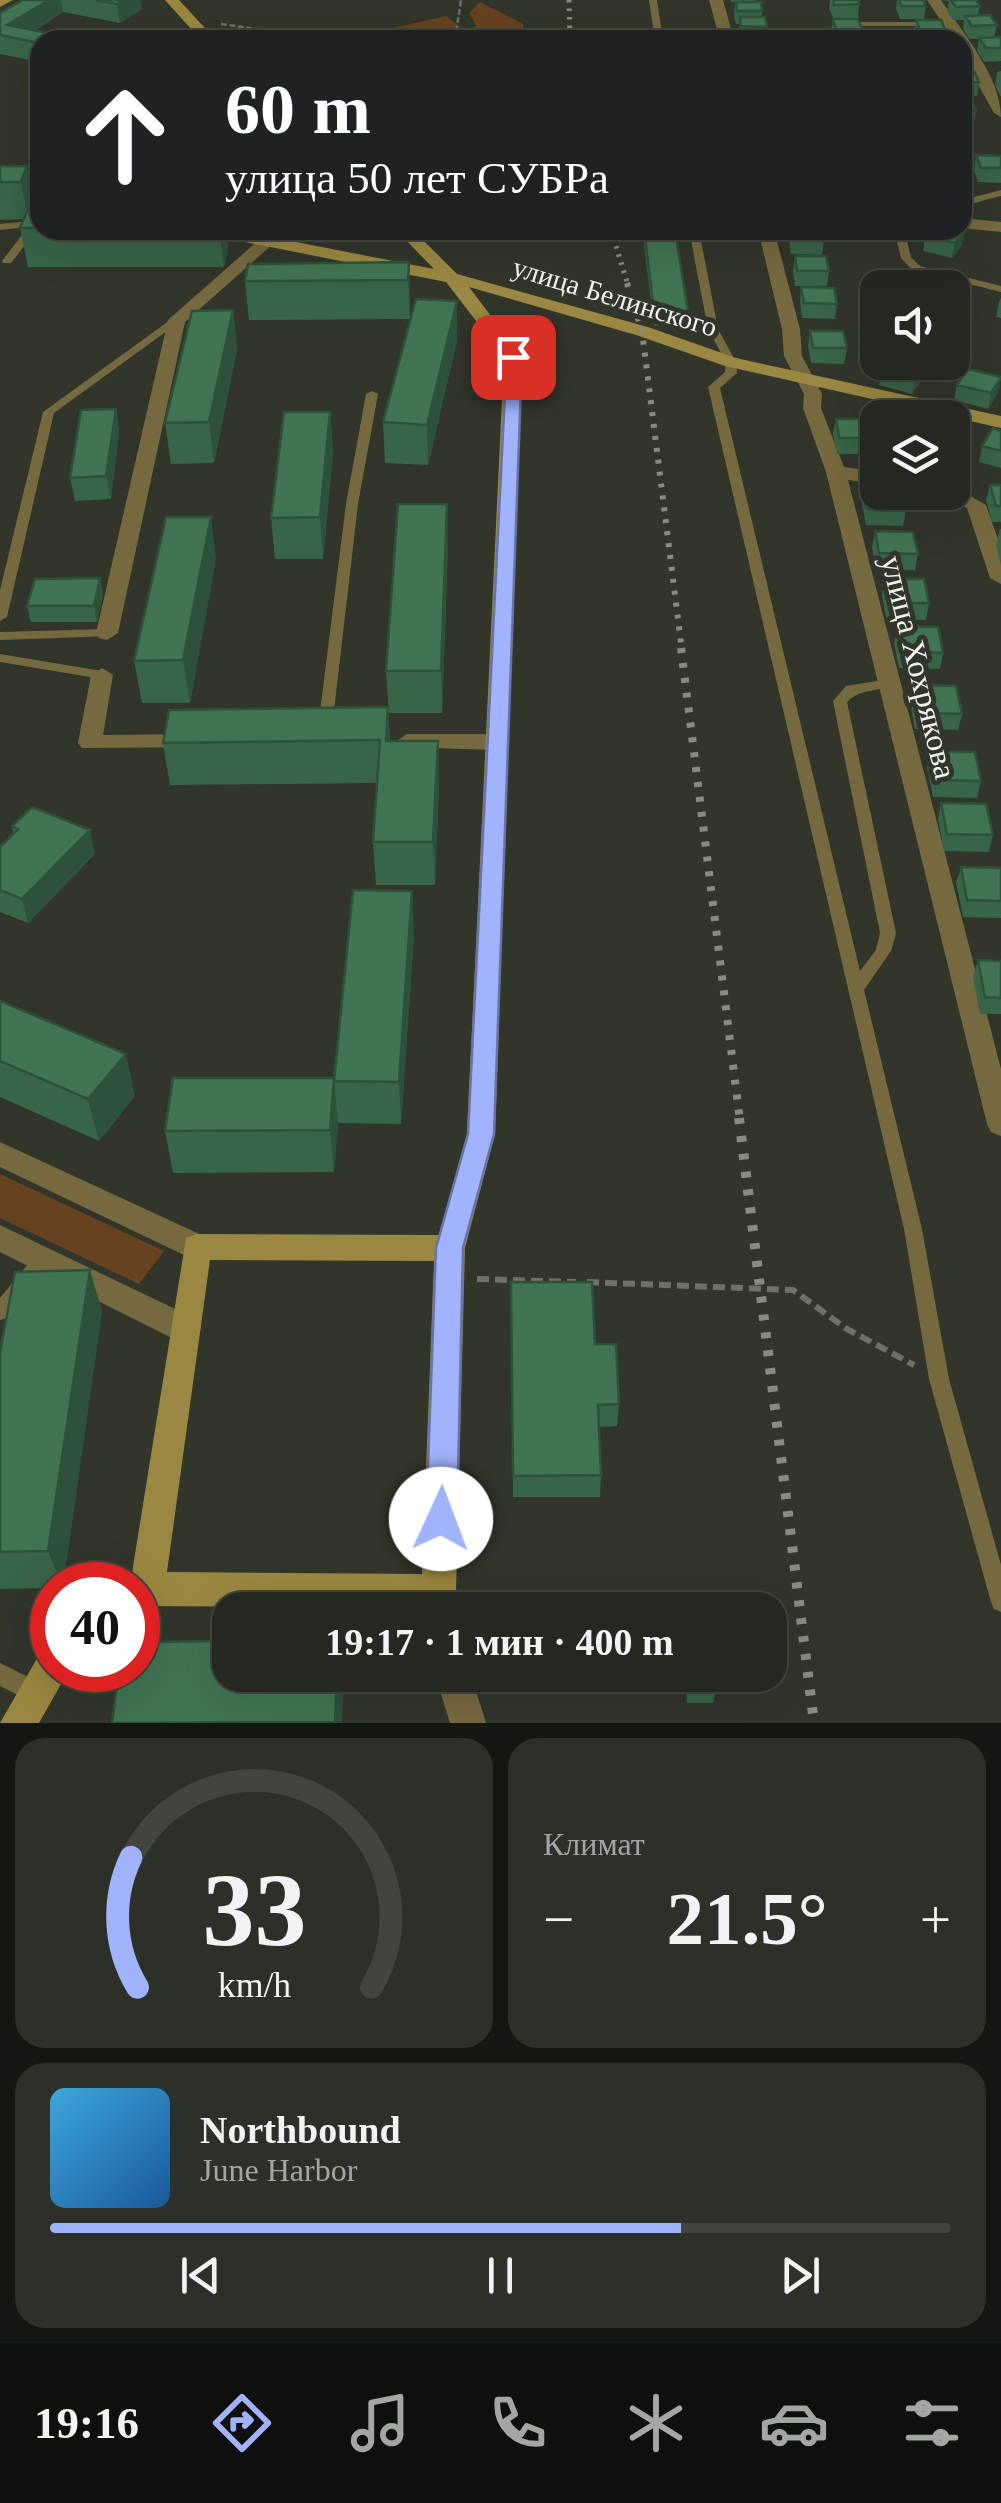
<!DOCTYPE html>
<html lang="ru">
<meta charset="utf-8">
<style>
body{margin:0;font-family:"Times New Roman",serif;background:#2d3029;color:#f1f3f6;height:100vh;display:flex;flex-direction:column;font-size:38px;white-space:nowrap}
*{box-sizing:border-box;margin:0}
p{font-size:32px;color:#a3a6a5}
.icon{flex:none;width:55px;height:55px;fill:none;stroke:currentColor;stroke-width:2;stroke-linecap:round;stroke-linejoin:round}
.map{position:relative;height:1723px;overflow:hidden}
.sheet{display:flex;flex-direction:column;gap:15px;padding:15px;background:#141612;flex:1}
.sheet>*{flex:none}
.hud{position:absolute;left:30px;top:30px;width:942px;height:210px;border-radius:30px;box-shadow:0 10px 40px #0002,0 0 0 2px #42443e;background:#202124;color:#fff;overflow:hidden}
.buttons{position:absolute;left:860px;top:270px;display:grid;gap:20px}
.buttons a{display:grid;place-items:center;width:110px;height:110px;border-radius:20px;background:#252820;box-shadow:0 10px 40px #0002,0 0 0 2px #42443e;font-size:50px}
.speed{position:absolute;left:30px;top:1562px;display:flex;gap:20px;font-size:50px;font-weight:700;text-align:center}
.speed>*{display:grid;place-content:center;width:130px;height:130px;border-radius:50%;background:#252820;box-shadow:0 10px 40px #0002,0 0 0 2px #42443e;line-height:1}
.speed .limit{border:15px solid #d22;background:#fff;color:#111}
.pin{position:absolute;display:grid;place-items:center;width:85px;height:85px;color:#fff;margin:-42px;border-radius:20px;box-shadow:0 5px 15px #0006}
.me{position:absolute;width:110px;margin:-55px;rotate:2deg;stroke-linejoin:round;filter:drop-shadow(0 0 8px #0008)}
.turn{display:flex;align-items:center;gap:35px;height:210px;padding:0 30px;font-size:45px}
.turn .icon{width:130px;height:130px;stroke-width:2.5}
.turn b{display:block;font-size:70px;line-height:85px}
.big{font-size:75px;font-weight:600;line-height:1.1}
.sheet .tile{flex:1;display:flex;flex-direction:column;justify-content:center;gap:15px;min-width:0;padding:0 35px;border-radius:30px;background:#2d3029}
.sheet .dial{align-items:center;gap:0}
.dial svg{height:260px;overflow:visible;fill:none;stroke:#42443e;stroke-width:7;stroke-linecap:round;text-anchor:middle}
.dial text{fill:#f1f3f6;stroke:none}
.song{display:flex;align-items:center;gap:30px}
.cover{width:120px;height:120px;border-radius:15px;background:linear-gradient(135deg,hsl(200 70% 55%),hsl(210 70% 35%))}
.played{height:10px;border-radius:5px;background:linear-gradient(90deg,#a1b3fd 70%,#42443e 70%)}
.keys{display:flex;justify-content:space-around;direction:ltr}
.heat{display:flex;justify-content:space-between;align-items:center;font-size:55px;direction:ltr}
.sheet .tiles{flex:1;display:grid;gap:15px;grid-template-columns:1fr 1fr}
.tile:last-child{grid-column:span 2}
.trip{position:absolute;left:212px;top:1592px;width:575px;height:100px;border-radius:30px;background:#252820;box-shadow:0 10px 40px #0002,0 0 0 2px #42443e;font-weight:600;line-height:100px;text-align:center}
.tab-bar{display:flex;height:160px;justify-content:space-around;align-items:center;background:#0f100d;color:#a3a6a5}
.tab-bar .icon{width:70px;height:70px}
.tab-bar .current{color:#a1b3fd}
.tab-bar b{font-size:45px;color:#f1f3f6}
.map>svg:first-child{display:block}
.green{fill:#66421f}
.lines{fill:none;stroke-linecap:round;stroke-linejoin:round}
.path-far1{stroke:#6d7167;stroke-width:2.5;stroke-dasharray:6 2.5;stroke-linecap:butt}
.path{stroke:#6d7167;stroke-width:6;stroke-dasharray:12 6;stroke-linecap:butt}
.lane{fill:#75693f;fill-rule:evenodd}
.street{fill:#75693f;fill-rule:evenodd}
.secondary{fill:#9a8741;fill-rule:evenodd}
.rail-far3{stroke:#878b81;stroke-width:5;stroke-dasharray:2.5 6;stroke-linecap:butt}
.rail-far2{stroke:#878b81;stroke-width:6;stroke-dasharray:4 8;stroke-linecap:butt}
.rail-far1{stroke:#878b81;stroke-width:8;stroke-dasharray:5 10;stroke-linecap:butt}
.rail{stroke:#878b81;stroke-width:10;stroke-dasharray:6 12;stroke-linecap:butt}
.wall{fill:#386447}
.shaded-wall{fill:#2e5139}
.building{fill:#417452;stroke:#2e5139;stroke-width:2.5}
.route{fill:#a1b3fd;stroke:#6974a4;stroke-width:2.5}
.labels{text-anchor:middle;dominant-baseline:central;stroke-width:10;stroke-linejoin:round;paint-order:stroke}
.far-street-label{font-size:28px;fill:#f0f3ec;stroke:#31352a}
.street-label{font-size:32px;fill:#f0f3ec;stroke:#31352a}
</style>
<div class="map">
<svg width="1001" height="1723" viewBox="0 0 1001 1723">
<rect width="100%" height="100%" fill="#31352a"/>
<!-- green -->
<path class="green" d="M480 2 523 24 525 40 354 37 446 16 466 32 476 26 469 13Z
M0 1174 164 1251 139 1284 0 1218Z"/>
<g class="lines">
<!-- path-far1 -->
<path class="path-far1" d="M221 24 277 32 301 40
M455 40 461 0"/>
<!-- path -->
<path class="path" d="M477 1279 576 1282
M587 1282 793 1290 847 1329 914 1365"/>
<!-- lane -->
<path class="lane" d="M649 0H657L663 40H655Z
M845 22H933L937 24 933 26H842L841 24Z
M1001 190V196L962 206V200Z
M40 220V226L11 263H3L2 261 28 227 0 230V224Z
M276 230H287L270 245H262V241Z
M689 230H699L718 329 736 362 737 373 720 388 860 971 876 950 880 933 833 701 846 686 889 679 896 683C881 693 861 687 847 702L896 933 891 951 864 990 922 1229 949 1379 1001 1565V1612L994 1609 991 1602 929 1379 904 1229 708 387 725 372 726 362 708 329Z
M894 230H904L911 257 920 266 1001 286V292L912 270 901 258Z
M173 318 182 320 54 413 7 617 0 621V590L43 412Z
M372 391 378 394 358 504 332 728 325 733 318 728 346 504 366 394Z
M107 629 112 630 114 633 112 636 0 640V632Z
M0 654 102 671 109 675 102 679 0 662Z
M44 1250 50 1252 53 1258 50 1264 7 1318 0 1320V1298L38 1252Z
M0 1663 44 1685 47 1693 44 1701 36 1704 0 1686Z"/>
<!-- street -->
<path class="street" d="M709 0H723L734 40H720Z
M927 0H941C963 33 1001 77 1001 117L994 113 962 56V40H954Z
M962 218 1001 222V232L962 228Z
M758 230H774L800 329 802 356 822 394 821 408 844 467 878 472V484L848 480 1001 1069V1136L991 1132 987 1124 826 472 803 408 804 394 784 356 782 329Z
M260 239 274 243 185 322 118 633 107 640 99 638 96 633 168 320Z
M952 485 986 505 1001 548V584L990 578 967 508 943 492H952Z
M102 668 113 675 103 735 197 734 209 742 205 747 82 748 78 743 91 675Z
M407 734H497L509 742 497 750 399 747 395 742Z
M0 1142 208 1238 212 1247 208 1256 197 1260 186 1256 0 1167Z
M0 1225 196 1319 201 1329 196 1339 185 1343 174 1339 0 1252Z
M435 1675H471L486 1723H450Z"/>
<!-- secondary -->
<path class="secondary" d="M0 0H13L0 7Z
M165 0H179L216 40H201Z
M0 175 40 184V194L0 185Z
M202 230H235L434 269 396 230H413L457 274 648 327 736 358 1001 416V428L725 366 636 335 469 287 522 357 495 1134 465 1248 456 1591 451 1603 439 1608 147 1606 138 1602V1585H130L186 1238 197 1234 439 1235 467 1134 504 357 446 282 210 235ZM210 1260 434 1261 422 1574 167 1572Z
M52 1650V1670H69L39 1723H0L39 1655Z"/>
<!-- rail-far3 -->
<path class="rail-far3" d="M569 0 570 40
M611 230 628 285"/>
<!-- rail-far2 -->
<path class="rail-far2" d="M627 283 642 331 682 651"/>
<!-- rail-far1 -->
<path class="rail-far1" d="M681 648 740 1121"/>
<!-- rail -->
<path class="rail" d="M739 1118 814 1723"/>
</g>
<!-- wall -->
<path class="wall" d="M23 0H140L142 9 120 23 63 12 34 31 40 40V62L0 54V13Z
M731 0H756L762 11V17L767 27 766 40H740L739 24H736L734 15 735 2H731Z
M830 0H858L859 4 858 18H833L829 8Z
M897 0H924L926 6 924 19H900L896 9Z
M940 0H976L980 6 978 15 997 25 994 37H1001V61L984 62 977 51 979 39H969L963 29 964 20H953L947 11 949 1Z
M833 19 862 29 860 40H834L831 32Z
M916 20 945 30 944 40H916L914 34Z
M1001 71V96H1000L995 85 997 72Z
M962 72 979 82 977 96H962Z
M962 99 976 111 973 125H962Z
M976 155 1001 156V183L978 182 974 170Z
M0 166H27L34 203 31 211H40V230H226L228 249 224 267H28L20 228 24 219 0 220Z
M642 230H675L689 318 688 326H654Z
M790 230H822L824 240 822 255 791 254 789 240Z
M925 236 962 245 952 258 923 251Z
M795 256 829 271 827 286H795L793 271Z
M409 262 410 319 249 320 245 281Z
M801 287 837 304 835 319 802 318 800 302Z
M1001 298V318L996 317 999 302Z
M233 310 237 350 214 463 171 464 165 423Z
M810 331 847 348 844 364 811 363 808 346Z
M457 340 428 465 385 463 383 422Z
M882 370 923 378 912 394 879 385Z
M957 385 998 393 988 409 954 400Z
M116 409 119 432 111 499 75 501 70 478Z
M330 412 333 453 323 559H275L271 518Z
M836 419 875 438 872 454H837L833 434Z
M1001 431V468L979 462 982 446Z
M990 485H1001V522H992L986 500Z
M864 488 906 510 903 526 866 525 862 503Z
M1000 529H1001V565L996 545Z
M875 531 918 554 915 570H876L872 547Z
M448 545 442 713H389L386 671Z
M216 558 190 703H142L134 661Z
M884 579 929 603 926 620 886 619 882 595Z
M103 595 97 622H31L27 606Z
M897 626 943 653 940 669 899 668 894 643Z
M914 685 962 714 958 730 915 729 910 702Z
M388 707 390 741 439 783 435 885H376L373 842 377 783 170 785 163 743Z
M930 751 981 781 977 798 933 797 927 767Z
M941 803 993 835 989 852 944 851 938 819Z
M12 826 95 854 28 923 0 912V847L13 834Z
M961 867 1001 868V918L963 917 956 883Z
M414 934 401 1124 338 1123 334 1172 173 1173 165 1131 334 1078Z
M978 960 1001 961V1014H980L973 977Z
M0 1001 135 1096 99 1141 0 1097Z
M511 1282 595 1344 619 1404 617 1426 599 1427 601 1475 600 1497H513Z
M102 1311 63 1585H52V1588L0 1589V1352Z
M685 1675H715L716 1689 713 1703H687Z"/>
<!-- shaded-wall -->
<path class="shaded-wall" d="M49 0H61L63 12 20 39 7 25Z
M124 0H140L142 9 120 23 117 4Z
M27 166 34 203 28 219 21 182Z
M219 230H226L228 249 224 267Z
M965 230 962 245 952 258 955 243Z
M409 262 410 301V319L408 280Z
M965 279 962 294 952 307 955 293Z
M457 301V340L428 465 427 425Z
M233 310 237 350 214 463 209 422Z
M926 363 923 378 912 394 915 378Z
M1001 378 998 393 988 409 991 393Z
M116 409 119 432 111 499 106 476Z
M330 412 333 453 323 559 320 517Z
M447 504 448 545 442 713 441 671Z
M211 517 216 558 190 703 183 660Z
M100 578 103 595 97 622 94 606Z
M388 707 390 750 386 741Z
M438 741 439 783 435 885 433 842Z
M90 830 95 854 28 923 22 899Z
M412 891 414 934 401 1124 399 1082Z
M126 1054 135 1096 99 1141 88 1099Z
M334 1081 338 1123 334 1172 330 1130Z
M90 1270 102 1311 63 1585H62L48 1551Z
M337 1675H344L342 1723H335Z"/>
<!-- building -->
<path class="building" d="M23 0H49L7 25 53 34 44 40H40L39 43 0 35V13Z
M96 0H124L117 4Z
M833 0H858L859 4 834 5Z
M899 0H924L926 6H901Z
M951 0H976L980 6 956 7Z
M736 2H761L762 11H737Z
M990 15 997 25 972 26 965 16Z
M740 17H765L767 27 741 26Z
M833 19H858L862 29H836Z
M916 20H941L945 30H920Z
M1001 37V48H986L979 38Z
M974 71 979 82 962 83V72Z
M962 99H971L976 111H962Z
M976 155 1001 156V168H981Z
M0 166H27L21 182H0Z
M27 211H40V228H20Z
M644 230H675L689 318H655Z
M792 230H822L824 240 793 239Z
M930 230H965L955 243 925 236Z
M795 256H826L829 271H797Z
M409 262 408 280 245 281 248 264Z
M934 272 965 279 955 293 952 292V288H932L924 285Z
M801 287 834 288 837 304 804 303Z
M416 299 457 301 427 425 383 422Z
M233 310 209 422 165 423 192 311Z
M810 331H843L847 348H813Z
M887 362H925L926 363 915 378 882 370Z
M968 369 1001 377V378L991 393 957 385Z
M116 409 106 476 70 478 81 410Z
M284 412H330L320 517 271 518Z
M836 419H871L875 438H839Z
M993 428 1001 431V451L982 446Z
M990 485H1001V506H996Z
M864 488H878V492H902L906 510 868 509Z
M398 504H447L441 671H386Z
M166 517H211L183 660 134 661Z
M875 531 913 532 918 554 879 553Z
M100 578 94 606H27L35 579Z
M884 579H924L929 603H889Z
M897 626 938 627 943 653 902 652Z
M914 685 956 686 962 714 919 713Z
M388 707 386 741H438L433 842H373L380 740 163 743 169 710Z
M930 751 975 752 981 781 936 780Z
M941 803 986 804 993 835 947 834Z
M32 807 90 830 22 899 0 890V847L18 829 12 826Z
M961 867 1001 868V901L967 900Z
M353 890 412 891 399 1082 334 1081Z
M978 960 1001 961V998L985 997Z
M0 1001 126 1054 88 1099 0 1061Z
M173 1078H334L330 1130 165 1131Z
M90 1270 48 1551 0 1552V1352L15 1272Z
M511 1282H592L595 1344H616L619 1404 598 1405 601 1475 513 1476Z
M230 1641V1675H337L335 1722 112 1723 119 1670H138V1642Z
M688 1675H715L716 1689 689 1690Z"/>
<!-- route -->
<path class="route" d="M507 353 522 357 494 1134 463 1248 457 1519 452 1529 441 1534 430 1529 426 1519 436 1248 468 1134Z"/>
<g class="labels">
<!-- far-street labels -->
<g class="far-street-label">
<text transform="translate(615 297) rotate(17)">улица Белинского</text>
</g>
<!-- street labels -->
<g class="street-label">
<text transform="translate(919 667) rotate(76)">улица Хохрякова</text>
</g>
</g>
</svg>
<div class="buttons">
<a><svg class="icon" aria-label="sound" viewBox="0 0 24 24"><path d="M4 9h4l5-4v14l-5-4H4zM17 9q2 3 0 6"/></svg></a>
<a><svg class="icon" aria-label="layers" viewBox="0 0 24 24"><path d="M12 4l9 5-9 5-9-5zM3 14l9 5 9-5"/></svg></a>
</div>
<div class="speed"><div class="limit">40</div></div>
<div class="pin" style="left:513px;top:357px;background:#d93025"><svg class="icon" aria-label="arrive" viewBox="0 0 24 24"><path d="M6 21V4h12l-3 4 3 4H6"/></svg></div>
<svg class="me" style="left:441px;top:1519px" viewBox="-20 -20 40 40"><circle r="19" fill="#fff"/><path d="M0-13L10 11 0 6-10 11z" fill="#a1b3fd"/></svg>
<div class="trip">19:17 · 1 мин · 400 m</div>
<div class="hud">
<div class="turn"><svg class="icon" aria-label="ahead" viewBox="0 0 24 24"><path d="M12 20V5M6 11l6-6 6 6"/></svg><div><b>60 m</b>улица 50 лет СУБРа</div></div>
</div>
</div>
<section class="sheet">
<div class="tiles">
<div class="tile dial"><svg viewBox="0 0 100 80">
<path d="M14 69A42 42 0 1 1 86 69"/>
<path d="M14 69A42 42 0 0 1 12 29" stroke="#a1b3fd"/>
<text x="50" y="56" font-size="32" font-weight="700">33</text>
<text x="50" y="72" font-size="11">km/h</text>
</svg></div>
<div class="tile"><p>Климат</p>
<div class="heat"><a>−</a><b class="big">21.5°</b><a>+</a></div>
</div>
<div class="tile">
<div class="song"><i class="cover"></i><div><b>Northbound</b><p>June Harbor</p></div></div>
<div class="played"></div>
<div class="keys"><svg class="icon" aria-label="previous" viewBox="0 0 24 24"><path d="M18 5L8 12l10 7zM5 5v14"/></svg><svg class="icon" aria-label="pause" viewBox="0 0 24 24"><path d="M8 5v14M16 5v14"/></svg><svg class="icon" aria-label="next" viewBox="0 0 24 24"><path d="M6 5l10 7-10 7zM19 5v14"/></svg></div>
</div>
</div>
</section>
<nav class="tab-bar">
<b>19:16</b>
<svg class="icon current" aria-label="directions" viewBox="0 0 24 24"><path d="M12 3l9 9-9 9-9-9zM9 14v-3h6M13 9l2 2-2 2"/></svg>
<svg class="icon" aria-label="music" viewBox="0 0 24 24"><path d="M9 18V5l10-2v13"/><circle cx="6" cy="18" r="3"/><circle cx="16" cy="16" r="3"/></svg>
<svg class="icon" aria-label="phone" viewBox="0 0 24 24"><path d="M5 4h4l2 5-3 2q2 4 5 5l2-3 5 2v4C11 20 4 13 5 4z"/></svg>
<svg class="icon" aria-label="climate" viewBox="0 0 24 24"><path d="M12 3v18M4 7l16 10M4 17L20 7"/></svg>
<svg class="icon" aria-label="car" viewBox="0 0 24 24"><path d="M5 17H2v-5l4-1 3-4h7l3 4 3 1v5h-3M9 17h6M6 11h13"/><circle cx="7" cy="17" r="2"/><circle cx="17" cy="17" r="2"/></svg>
<svg class="icon" aria-label="filters" viewBox="0 0 24 24"><path d="M4 7h16M4 17h16"/><circle cx="9" cy="7" r="2"/><circle cx="15" cy="17" r="2"/></svg>
</nav>
